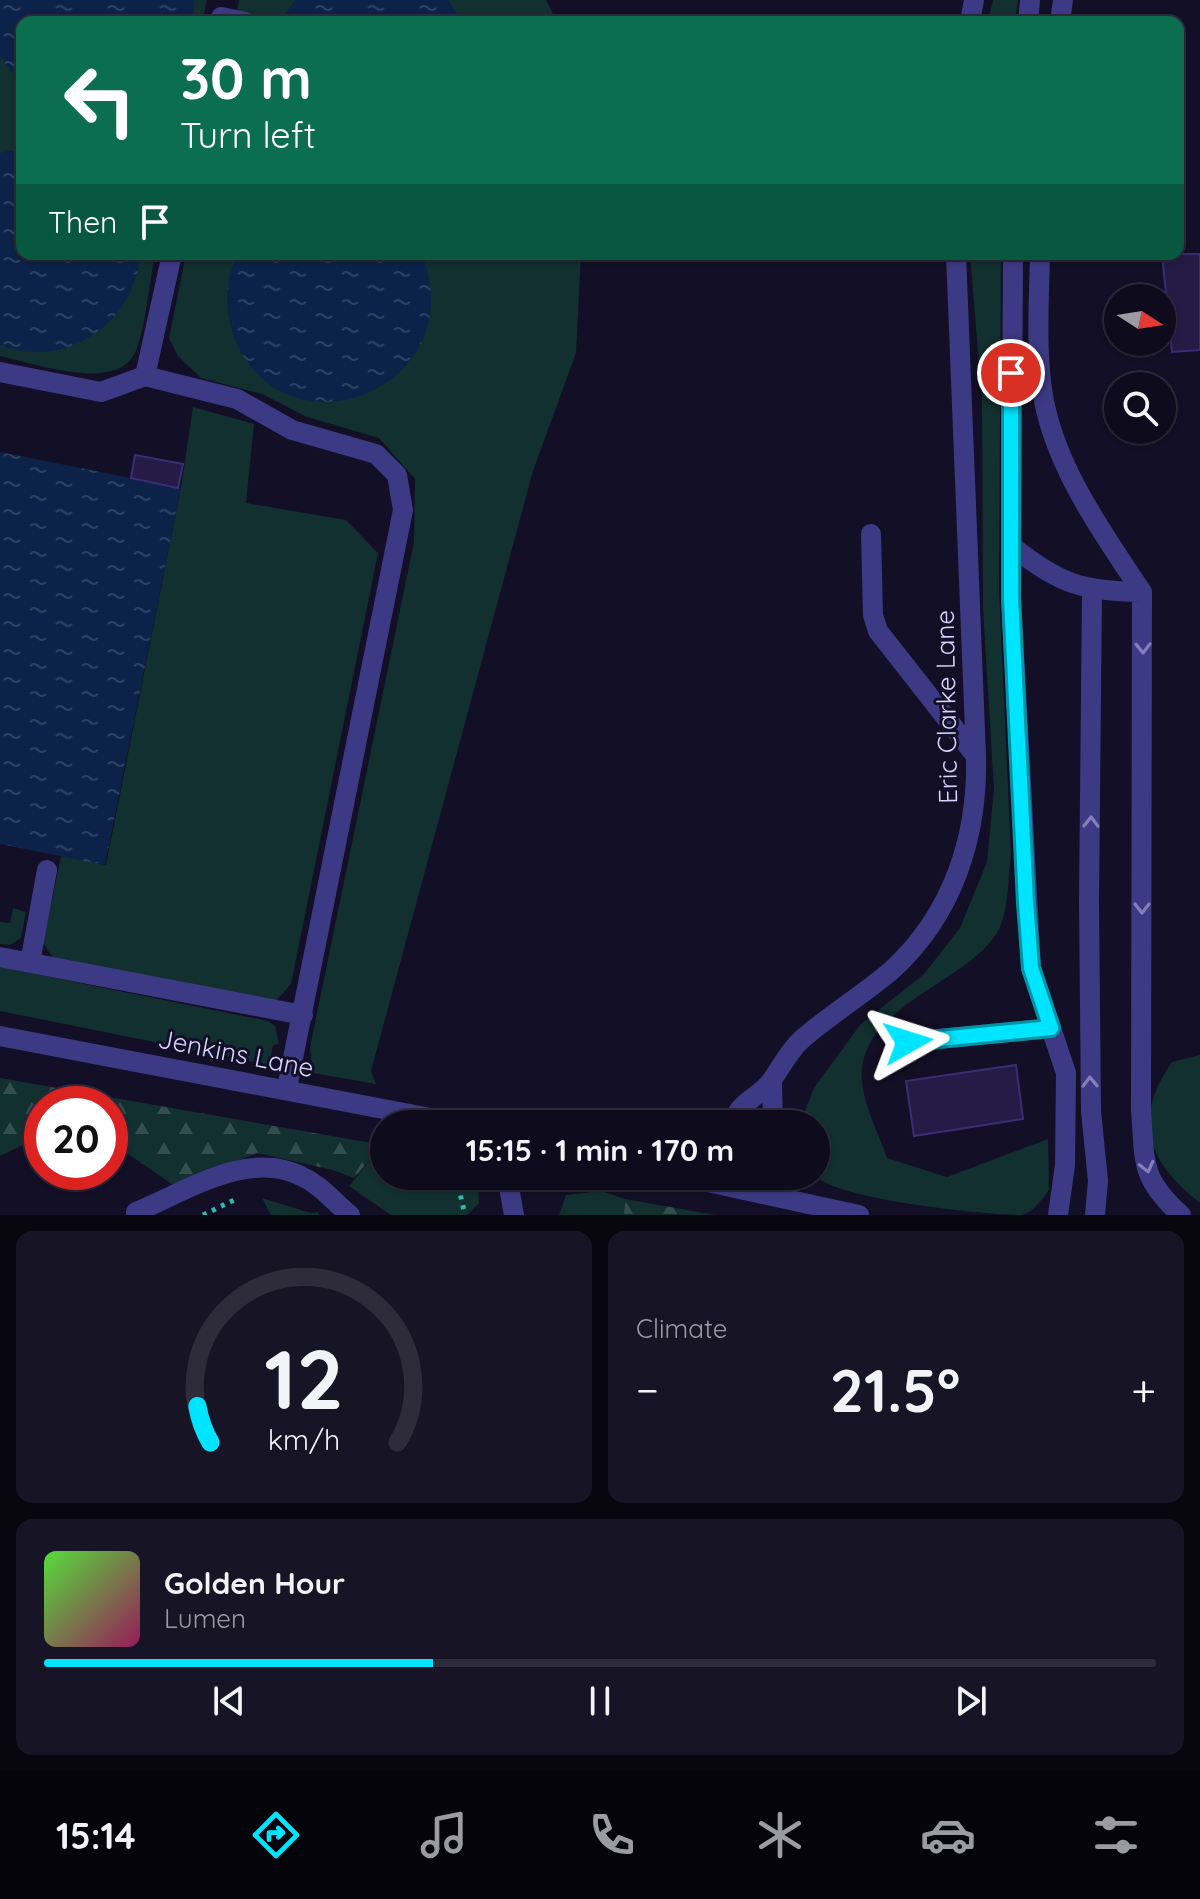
<!DOCTYPE html>
<meta charset="utf-8">
<style>
body{margin:0;font-family:Quicksand,sans-serif;background:#171425;color:#f1f3f6;height:100vh;display:flex;flex-direction:column;font-size:30px;white-space:nowrap}
*{box-sizing:border-box;margin:0}
p{font-size:26px;color:#9b9ba3}
.icon{flex:none;width:44px;height:44px;fill:none;stroke:currentColor;stroke-width:2;stroke-linecap:round;stroke-linejoin:round}
.map{position:relative;height:1215px;overflow:hidden}
.sheet{display:flex;flex-direction:column;gap:16px;padding:16px;background:#08060f;flex:1}
.sheet>*{flex:none}
.hud{position:absolute;left:16px;top:16px;width:1168px;height:244px;border-radius:16px;box-shadow:0 2px 6px #0004,0 0 0 2px #2e2b3b;background:#0b6e4f;color:#fff;overflow:hidden}
.needle{width:52px;rotate:102deg}
.tools{position:absolute;left:1104px;top:284px;display:grid;gap:16px}
.tools a{display:grid;place-items:center;width:72px;height:72px;border-radius:50%;background:#0e0b1c;box-shadow:0 2px 6px #0004,0 0 0 2px #2e2b3b;font-size:40px}
.speed{position:absolute;left:24px;top:1086px;display:flex;gap:16px;font-size:40px;font-weight:700;text-align:center}
.speed>*{display:grid;place-content:center;width:104px;height:104px;border-radius:50%;background:#0e0b1c;box-shadow:0 2px 6px #0004,0 0 0 2px #2e2b3b;line-height:1}
.speed .limit{border:12px solid #d22;background:#fff;color:#111}
.pin{position:absolute;display:grid;place-items:center;width:68px;height:68px;color:#fff;margin:-34px;border:4px solid #fff;border-radius:50%;box-shadow:0 2px 8px #0007}
.me{position:absolute;width:88px;margin:-44px;rotate:84deg;stroke-linejoin:round;filter:drop-shadow(0 0 6px #0008)}
.turn{display:flex;align-items:center;gap:28px;height:168px;padding:0 32px;font-size:36px}
.turn .icon{width:104px;height:104px;stroke-width:2.5}
.turn b{display:block;font-size:56px;line-height:68px}
.then{display:flex;align-items:center;height:76px;padding:0 32px;background:#0003;gap:16px;font-size:30px}
.big{font-size:60px;font-weight:800;line-height:1.1}
.sheet .widget{flex:1;display:flex;flex-direction:column;justify-content:center;gap:12px;min-width:0;padding:0 28px;border-radius:16px;background:#171425}
.sheet .dial{align-items:center;gap:0}
.dial svg{height:208px;overflow:visible;fill:none;stroke:#2e2b3b;stroke-width:7;stroke-linecap:round;text-anchor:middle}
.dial text{fill:#f1f3f6;stroke:none}
.song{display:flex;align-items:center;gap:24px}
.cover{width:96px;height:96px;border-radius:12px;background:linear-gradient(135deg,hsl(110 70% 55%),hsl(330 70% 35%))}
.played{height:8px;border-radius:4px;background:linear-gradient(90deg,#00e5ff 35%,#2e2b3b 35%)}
.keys{display:flex;justify-content:space-around;direction:ltr}
.heat{display:flex;justify-content:space-between;align-items:center;font-size:44px;direction:ltr}
.sheet .tiles{flex:1;display:grid;gap:16px;grid-template-columns:1fr 1fr}
.widget:last-child{grid-column:span 2}
.trip{position:absolute;left:370px;top:1110px;width:460px;height:80px;border-radius:40px;background:#0e0b1c;box-shadow:0 2px 6px #0004,0 0 0 2px #2e2b3b;font-weight:800;line-height:80px;text-align:center}
.dock{display:flex;height:128px;justify-content:space-around;align-items:center;background:#06040b;color:#9b9ba3}
.dock .icon{width:56px;height:56px}
.dock .on{color:#00e5ff}
.dock b{font-size:36px;color:#f1f3f6}
.map>svg:first-child{display:block}
.green{fill:#12302f}
.forest{fill:url(#forest-firs)}
.water{fill:url(#water-ripples)}
.building{fill:#241b47;stroke:#3b2d73;stroke-width:2}
.lines{fill:none;stroke-linecap:round;stroke-linejoin:round}
.path{stroke:#2fb8b0;stroke-width:5;stroke-dasharray:4 6;stroke-linecap:butt}
.minor{stroke:#3d3a85;stroke-width:20}
.oneway{stroke:#837fbc}
.route-casing{stroke:#0095a6;stroke-width:20}
.route{stroke:#00e5ff;stroke-width:14}
.labels{text-anchor:middle;dominant-baseline:central;stroke-width:6;stroke-linejoin:round;paint-order:stroke}
.street-label{font-size:26px;fill:#d9d4ff;stroke:#130f26}
</style>
<div class="map">
<svg width="1200" height="1215" viewBox="0 0 1200 1215">
<defs>
<pattern id="forest-firs" width="22" height="20" patternUnits="userSpaceOnUse" patternTransform="scale(2)"><rect width="22" height="20" fill="#12302f"/><path d="M5 1l3.5 6h-7zM16 11l3.5 6h-7z" fill="#344d4e"/></pattern>
<pattern id="water-ripples" width="26" height="14" patternUnits="userSpaceOnUse" patternTransform="scale(2)"><rect width="26" height="14" fill="#0c2248"/><path d="M2 4q2-2 4 0t4 0M15 11q2-2 4 0t4 0" fill="none" stroke="#2f4163"/></pattern>
</defs>
<rect width="100%" height="100%" fill="#130f26"/>
<!-- green -->
<path class="green" d="M0 0H207L202 22H22V254H155C150 279 145 332 135 353 115 393 34 363 0 356Z
M239 0H546L557 22H235Z
M993 0H1018L1015 22H988Z
M186 254H581L576 353 533 471 371 1071 376 1084 313 1073 310 1047 414 542 415 479 379 438 307 417 262 394 201 378 178 356 169 338Z
M970 254H1001L999 589 1011 854C1008 877 1009 913 997 933 964 985 856 1007 862 1081 864 1106 879 1134 887 1158L947 1177 1048 1139 1049 1190C1042 1199 1034 1212 1022 1215 987 1215 838 1200 816 1176V1124H800L814 1088 860 1025 924 974 960 928 987 862 994 789 983 609 982 400Z
M193 407 254 424 246 503 346 520 378 553 291 984 276 1001 53 958 43 943 61 856 106 865 181 488Z
M13 908 26 912 21 938 10 945 0 944V922L10 923Z
M0 967 268 1021 275 1026 279 1044 273 1045 269 1065 0 1011Z
M1200 1055V1203C1148 1162 1131 1121 1172 1062Z
M383 1145 384 1176H473L478 1182 479 1203 467 1215H391L349 1186Z
M601 1191 625 1199 624 1215H559L566 1195Z
M262 1198 311 1213 318 1212 319 1215H271Z"/>
<!-- forest -->
<path class="forest" d="M0 1078 383 1145 354 1178 333 1170 257 1153 173 1185 110 1141V1104H42V1136L0 1156Z
M625 1199 715 1215H624Z"/>
<!-- water -->
<path class="water" d="M0 0H194V22H22V85L0 56Z
M295 0H448L463 22H280Z
M22 147V254H140C135 323 66 371 0 345V153Z
M237 254H422C475 389 283 463 234 337 224 309 225 281 237 254Z
M0 452 181 488 105 865 0 844Z"/>
<!-- building -->
<path class="building" d="M1162 254H1200V350L1172 352Z
M135 455 183 464 178 488 131 478Z
M1016 1065 1023 1119 914 1136 906 1081Z"/>
<g class="lines">
<!-- path -->
<path class="path" d="M456 1176 465 1215
M586 1185 620 1188
M203 1215 234 1200"/>
<!-- minor -->
<path class="minor" d="M221 17 245 22
M970 22 974 0
M1028 22 1030 0
M1060 22 1063 0
M1013 254 1011 598 1031 968 1066 1073 1065 1165 1058 1215
M1040 254C1039 299 1036 345 1042 389 1052 463 1102 532 1142 592
M0 372 101 392 145 376 237 399 292 430 376 454 397 475 403 510 287 1088
M145 376 172 254
M871 534 873 615 878 631 976 756
M1013 547C1061 585 1083 591 1142 592L1141 1110C1145 1162 1140 1178 1181 1215
M1092 591 1089 902 1091 1111 1098 1181 1095 1215
M0 957 303 1015
M30 963 47 870
M0 1036 462 1124
M908 1042 1051 1028
M772 1081 773 1124
M732 1124C739 1101 759 1098 772 1080 781 1067 788 1053 800 1041 829 1015 863 995 892 970 953 914 978 837 976 756L956 254
M507 1176 514 1215
M680 1176 859 1215
M136 1212C185 1192 248 1149 301 1176 321 1185 333 1201 350 1215"/>
</g>
<!-- one-way arrows -->
<defs><path id="oneway-chevron" d="M-2-3.5L2.5 0L-2 3.5" fill="none" stroke-width="1.6" stroke-linecap="round" stroke-linejoin="round" transform="scale(2)"/></defs>
<g class="oneway">
<use href="#oneway-chevron" transform="translate(1143 648) rotate(89)"/>
<use href="#oneway-chevron" transform="translate(1091 822) rotate(-89)"/>
<use href="#oneway-chevron" transform="translate(1142 908) rotate(90)"/>
<use href="#oneway-chevron" transform="translate(1090 1082) rotate(-91)"/>
<use href="#oneway-chevron" transform="translate(1147 1167) rotate(76)"/>
</g>
<g class="lines">
<defs>
<path id="route" d="M908 1042 1051 1028 1031 968 1026 903 1011 598V373"/>
</defs>
<!-- route casing -->
<use href="#route" class="route-casing"/>
<!-- route -->
<use href="#route" class="route"/>
</g>
<g class="labels">
<!-- street labels -->
<g class="street-label">
<text transform="translate(946 707) rotate(-91)">Eric Clarke Lane</text>
<text transform="translate(236 1053) rotate(11)">Jenkins Lane</text>
</g>
</g>
</svg>
<div class="tools">
<a><svg class="needle" viewBox="-14 -14 28 28"><path d="M0-13l5 13h-10z" fill="#e53935"/><path d="M0 13l5-13h-10z" fill="#9b9ba3"/></svg></a>
<a><svg class="icon" aria-label="search" viewBox="0 0 24 24"><circle cx="10" cy="10" r="6"/><path d="M15 15l6 6"/></svg></a>
</div>
<div class="speed"><div class="limit">20</div></div>
<div class="pin" style="left:1011px;top:373px;background:#d93025"><svg class="icon" aria-label="arrive" viewBox="0 0 24 24"><path d="M6 21V4h12l-3 4 3 4H6"/></svg></div>
<svg class="me" style="left:908px;top:1042px" viewBox="-20 -20 40 40"><path d="M0-17L14 15 0 8-14 15z" fill="#00e5ff" stroke="#fff" stroke-width="4"/></svg>
<div class="trip">15:15 · 1 min · 170 m</div>
<div class="hud">
<div class="turn"><svg class="icon" aria-label="left" viewBox="0 0 24 24"><path d="M17 20v-9H6M10 6l-5 5 5 5"/></svg><div><b>30 m</b>Turn left</div></div>
<div class="then">Then<svg class="icon" aria-label="arrive" viewBox="0 0 24 24"><path d="M6 21V4h12l-3 4 3 4H6"/></svg></div>
</div>
</div>
<section class="sheet">
<div class="tiles">
<div class="widget dial"><svg viewBox="0 0 100 80">
<path d="M14 69A42 42 0 1 1 86 69"/>
<path d="M14 69A42 42 0 0 1 9 55" stroke="#00e5ff"/>
<text x="50" y="56" font-size="32" font-weight="700">12</text>
<text x="50" y="72" font-size="11">km/h</text>
</svg></div>
<div class="widget"><p>Climate</p>
<div class="heat"><a>−</a><b class="big">21.5°</b><a>+</a></div>
</div>
<div class="widget">
<div class="song"><i class="cover"></i><div><b>Golden Hour</b><p>Lumen</p></div></div>
<div class="played"></div>
<div class="keys"><svg class="icon" aria-label="previous" viewBox="0 0 24 24"><path d="M18 5L8 12l10 7zM5 5v14"/></svg><svg class="icon" aria-label="pause" viewBox="0 0 24 24"><path d="M8 5v14M16 5v14"/></svg><svg class="icon" aria-label="next" viewBox="0 0 24 24"><path d="M6 5l10 7-10 7zM19 5v14"/></svg></div>
</div>
</div>
</section>
<nav class="dock">
<b>15:14</b>
<svg class="icon on" aria-label="directions" viewBox="0 0 24 24"><path d="M12 3l9 9-9 9-9-9zM9 14v-3h6M13 9l2 2-2 2"/></svg>
<svg class="icon" aria-label="music" viewBox="0 0 24 24"><path d="M9 18V5l10-2v13"/><circle cx="6" cy="18" r="3"/><circle cx="16" cy="16" r="3"/></svg>
<svg class="icon" aria-label="phone" viewBox="0 0 24 24"><path d="M5 4h4l2 5-3 2q2 4 5 5l2-3 5 2v4C11 20 4 13 5 4z"/></svg>
<svg class="icon" aria-label="climate" viewBox="0 0 24 24"><path d="M12 3v18M4 7l16 10M4 17L20 7"/></svg>
<svg class="icon" aria-label="car" viewBox="0 0 24 24"><path d="M5 17H2v-5l4-1 3-4h7l3 4 3 1v5h-3M9 17h6M6 11h13"/><circle cx="7" cy="17" r="2"/><circle cx="17" cy="17" r="2"/></svg>
<svg class="icon" aria-label="filters" viewBox="0 0 24 24"><path d="M4 7h16M4 17h16"/><circle cx="9" cy="7" r="2"/><circle cx="15" cy="17" r="2"/></svg>
</nav>
